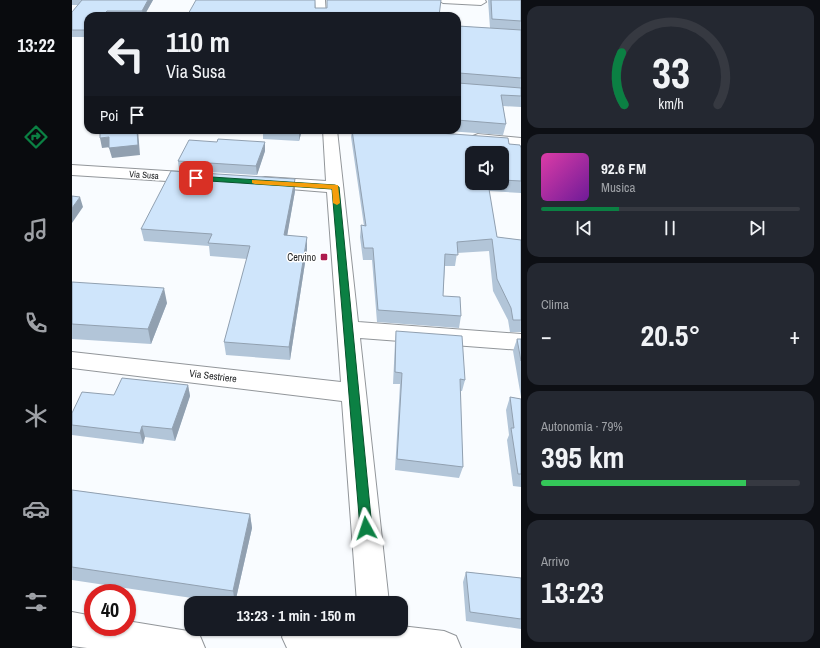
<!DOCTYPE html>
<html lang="it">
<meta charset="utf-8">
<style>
body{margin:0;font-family:"Archivo Narrow",sans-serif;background:#242831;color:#f1f3f6;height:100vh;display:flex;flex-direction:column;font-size:15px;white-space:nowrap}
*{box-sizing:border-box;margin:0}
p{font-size:13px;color:#9ea1a6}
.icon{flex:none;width:22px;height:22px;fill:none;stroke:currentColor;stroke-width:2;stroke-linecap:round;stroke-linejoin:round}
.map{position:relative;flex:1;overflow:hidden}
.details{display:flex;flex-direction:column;gap:6px;padding:6px;background:#0d0f14;width:299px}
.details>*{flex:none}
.guide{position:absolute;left:12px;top:12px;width:377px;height:122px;border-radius:12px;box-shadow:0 1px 3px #0004;background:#171b24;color:#f1f3f6;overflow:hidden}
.buttons{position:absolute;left:393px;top:146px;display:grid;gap:8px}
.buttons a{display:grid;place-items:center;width:44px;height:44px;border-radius:8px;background:#171b24;box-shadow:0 1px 3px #0004;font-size:20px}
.speed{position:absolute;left:12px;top:584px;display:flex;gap:8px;font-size:20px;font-weight:700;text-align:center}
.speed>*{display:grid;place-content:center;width:52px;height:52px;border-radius:50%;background:#171b24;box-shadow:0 1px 3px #0004;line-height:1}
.speed .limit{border:6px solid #d22;background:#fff;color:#111}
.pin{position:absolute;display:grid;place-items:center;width:34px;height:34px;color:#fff;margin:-17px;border-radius:8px;box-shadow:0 2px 6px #0006}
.me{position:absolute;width:44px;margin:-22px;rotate:355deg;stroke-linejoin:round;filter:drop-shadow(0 0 3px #0008)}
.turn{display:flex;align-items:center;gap:14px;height:84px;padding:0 16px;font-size:18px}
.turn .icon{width:52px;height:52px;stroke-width:2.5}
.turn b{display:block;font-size:28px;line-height:34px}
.then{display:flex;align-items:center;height:38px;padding:0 16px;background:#0003;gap:8px;font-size:15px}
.big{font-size:30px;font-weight:700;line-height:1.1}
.details .tile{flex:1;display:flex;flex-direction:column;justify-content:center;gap:6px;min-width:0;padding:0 14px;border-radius:12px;background:#242831}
.details .dial{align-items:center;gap:0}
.dial svg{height:104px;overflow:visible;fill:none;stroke:#363941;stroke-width:7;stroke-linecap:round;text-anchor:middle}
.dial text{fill:#f1f3f6;stroke:none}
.song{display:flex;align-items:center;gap:12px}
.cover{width:48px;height:48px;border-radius:6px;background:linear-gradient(135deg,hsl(320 70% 55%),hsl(280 70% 35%))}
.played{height:4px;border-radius:2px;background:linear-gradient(90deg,#0b8043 30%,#363941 30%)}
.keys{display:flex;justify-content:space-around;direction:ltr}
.heat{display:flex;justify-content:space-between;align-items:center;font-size:22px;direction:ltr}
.charge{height:6px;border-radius:3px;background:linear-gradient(90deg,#34c759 79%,#363941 0)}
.trip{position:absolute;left:112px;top:596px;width:224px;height:40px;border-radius:12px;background:#171b24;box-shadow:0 1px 3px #0004;font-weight:700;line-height:40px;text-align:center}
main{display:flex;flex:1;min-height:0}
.menu{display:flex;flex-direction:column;width:72px;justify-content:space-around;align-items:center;background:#090b0e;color:#9ea1a6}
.menu .icon{width:28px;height:28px}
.menu .active{color:#0b8043}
.menu b{font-size:18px;color:#f1f3f6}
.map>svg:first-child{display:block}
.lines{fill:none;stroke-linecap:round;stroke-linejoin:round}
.minor-casing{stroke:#92969a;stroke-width:2}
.minor{fill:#fff;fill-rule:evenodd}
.wall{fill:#b2c5d8;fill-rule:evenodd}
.shaded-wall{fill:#91a0b0}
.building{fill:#cfe5fb;stroke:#91a0b0}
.route{fill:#0b8043;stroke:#07532c}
.slow{fill:#f59e0b}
.poi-dot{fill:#ad1b4e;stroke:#fff;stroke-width:1.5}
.labels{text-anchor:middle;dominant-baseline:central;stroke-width:3;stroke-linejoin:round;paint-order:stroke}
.far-street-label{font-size:9px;fill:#1d1f20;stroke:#fff}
.poi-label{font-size:10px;fill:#1d1f20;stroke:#fff;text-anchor:end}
.street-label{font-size:10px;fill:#1d1f20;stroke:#fff}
</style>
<main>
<nav class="menu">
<b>13:22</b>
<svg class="icon active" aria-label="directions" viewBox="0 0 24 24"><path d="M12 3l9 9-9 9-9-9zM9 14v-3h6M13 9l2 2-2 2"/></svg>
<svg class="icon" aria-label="music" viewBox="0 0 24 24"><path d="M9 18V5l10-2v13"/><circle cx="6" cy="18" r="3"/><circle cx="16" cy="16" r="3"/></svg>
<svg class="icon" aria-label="phone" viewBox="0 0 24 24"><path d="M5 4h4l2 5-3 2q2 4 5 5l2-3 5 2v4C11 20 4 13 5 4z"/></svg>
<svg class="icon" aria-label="climate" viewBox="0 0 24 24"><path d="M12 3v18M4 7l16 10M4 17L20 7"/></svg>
<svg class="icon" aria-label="car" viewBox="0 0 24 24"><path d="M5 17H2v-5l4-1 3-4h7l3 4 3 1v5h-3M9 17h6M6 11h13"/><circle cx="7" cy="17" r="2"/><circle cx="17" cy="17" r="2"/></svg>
<svg class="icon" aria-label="filters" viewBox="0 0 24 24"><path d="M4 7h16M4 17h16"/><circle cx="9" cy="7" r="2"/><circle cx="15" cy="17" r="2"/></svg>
</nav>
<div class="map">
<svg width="449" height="648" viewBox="0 0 449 648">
<rect width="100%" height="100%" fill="#f9fcff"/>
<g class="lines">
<defs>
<path id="minor" d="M243 0H253L254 16H244Z
M366 0H413L414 2 409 5 371 3Z
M251 130H265L286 322 449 334V350L288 338 317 603H285L270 401 0 368V352L269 382 255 192 193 187 187 186 185 182 187 178 193 177 254 181Z
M406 134 449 138V148L401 142 398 139 401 136Z
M0 165 126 173 132 174 134 178 132 182 126 183 0 175Z
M0 612 21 616V627H55V621L116 631 128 636 133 648H15L0 646Z
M329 626 372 631 384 636 389 648H215L210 637 214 629H329Z"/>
</defs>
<!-- minor casing -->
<use href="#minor" class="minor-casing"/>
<!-- minor -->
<use href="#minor" class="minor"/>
</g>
<!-- wall -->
<path class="wall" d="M0 0H81L72 16H16V37H0V12L6 5H0Z
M416 0H449V107L431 106 434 124 431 135 362 130H385V23L386 26 418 28Z
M191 130H230L227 141 191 139Z
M280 130H326L437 144 449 148V193L417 191 425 237 449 240V332H438L436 320 421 291 417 251 385 253 383 266H373L371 296 389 316 387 328 305 322 300 260H291L288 237 289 225 292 226 279 137ZM430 153V183H400Z
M193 151 185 175 107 170 106 161Z
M223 191 215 235 235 250 218 360 154 355 152 342 175 259 138 256 137 246 72 241 69 229Z
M0 282 95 303 79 344 0 339Z
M324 331 393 380 390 391H388L391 467 387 478 323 470 328 384H321L323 342Z
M445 339H449V397L441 351Z
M116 385 118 396 103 441 73 437 71 444 0 435V413L42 395Z
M438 397 449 399V487L441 486 435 440 437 435 434 410Z
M0 490 178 514 180 528 163 603H153L0 580Z
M394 572 449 578V629L394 621 391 582Z"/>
<!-- shaded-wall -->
<path class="shaded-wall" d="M76 0H81L72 16H71L70 11Z
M35 11V16H31Z
M65 130H66L68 155 40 158 37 148Z
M227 130H230L227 141Z
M37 137 39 147 30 148 28 138Z
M193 142V151L185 175 184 166Z
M223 179V191L213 248 212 235Z
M8 197 11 207 0 223V208Z
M235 237V250L218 360 217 347Z
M92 288 95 303 79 344 76 329Z
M116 385 118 396 103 441 100 429Z
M70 426 73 437 71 444 68 433Z
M178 514 180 528 163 603 161 591Z"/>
<!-- building -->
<path class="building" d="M10 0H76L70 11H35L31 16H16V30H0V12Z
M124 0H243V8H255V0H369L367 16H115Z
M419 0H449V21L420 19Z
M385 23 386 26 449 30V78L387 73 385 74 386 83 449 88V96L429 95 434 124 385 120Z
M28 130H65L66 145 37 148V137L28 138Z
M280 130H326L436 138 437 144 448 145 449 148V181L430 180V153H400V183H416L425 237 449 240V320H441L439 308 425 279 420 239 385 242 386 255 373 254 371 296 388 297 389 316 306 310 301 248H292L289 225 294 226Z
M146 139 193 142 184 166 106 161 117 140 145 142Z
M99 171 223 179 212 235 235 237 217 347 152 342 178 246 136 243 140 234 69 229Z
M0 196 8 197 0 208Z
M0 282 92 288 76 329 0 324Z
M324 331 390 336 393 380 388 379 391 467 325 459 330 373 323 372Z
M445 339H449V361Z
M50 378 116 385 100 429 70 426 68 433 0 425V413L10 392 42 395Z
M438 397 449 399V474H446L439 428H442Z
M0 490 178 514 161 591 0 567Z
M394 572 449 578V619L398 612Z"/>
<!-- route -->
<path class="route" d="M124 176 263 185 267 187 300 528 298 532 294 534 290 532 288 528 260 189 122 180 121 178Z"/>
<!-- slow -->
<path class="slow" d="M180 180 266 185 268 203 265 205 261 203 260 189 183 184 180 183Z"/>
<!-- markers -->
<rect class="poi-dot" x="248" y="253" width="8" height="8" rx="2"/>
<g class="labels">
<!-- far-street labels -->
<g class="far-street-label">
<text transform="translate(72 175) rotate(4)">Via Susa</text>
</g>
<!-- poi labels -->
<g class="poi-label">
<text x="244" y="257">Cervino</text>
</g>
<!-- street labels -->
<g class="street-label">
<text transform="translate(141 376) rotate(7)">Via Sestriere</text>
</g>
</g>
</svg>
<div class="buttons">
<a><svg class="icon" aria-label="sound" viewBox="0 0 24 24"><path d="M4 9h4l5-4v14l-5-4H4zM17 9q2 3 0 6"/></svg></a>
</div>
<div class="speed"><div class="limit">40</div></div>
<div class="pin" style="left:124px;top:178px;background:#d93025"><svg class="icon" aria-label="arrive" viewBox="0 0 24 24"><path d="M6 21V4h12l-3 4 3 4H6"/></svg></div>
<svg class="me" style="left:294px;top:528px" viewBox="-20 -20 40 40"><path d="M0-17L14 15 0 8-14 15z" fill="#0b8043" stroke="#fff" stroke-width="4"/></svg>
<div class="trip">13:23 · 1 min · 150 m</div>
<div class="guide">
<div class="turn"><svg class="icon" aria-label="left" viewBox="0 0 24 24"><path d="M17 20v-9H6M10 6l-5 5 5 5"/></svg><div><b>110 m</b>Via Susa</div></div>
<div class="then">Poi<svg class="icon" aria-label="arrive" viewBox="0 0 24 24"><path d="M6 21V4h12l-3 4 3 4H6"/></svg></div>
</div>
</div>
<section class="details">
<div class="tile dial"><svg viewBox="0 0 100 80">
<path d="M14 69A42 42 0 1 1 86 69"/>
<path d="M14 69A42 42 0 0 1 12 29" stroke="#0b8043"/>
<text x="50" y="56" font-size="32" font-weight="700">33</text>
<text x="50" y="72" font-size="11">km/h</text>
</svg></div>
<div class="tile">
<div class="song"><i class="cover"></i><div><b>92.6 FM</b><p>Musica</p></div></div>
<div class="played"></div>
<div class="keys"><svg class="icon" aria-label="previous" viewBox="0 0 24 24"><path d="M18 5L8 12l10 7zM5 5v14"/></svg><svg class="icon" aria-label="pause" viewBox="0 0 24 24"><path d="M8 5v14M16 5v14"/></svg><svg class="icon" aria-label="next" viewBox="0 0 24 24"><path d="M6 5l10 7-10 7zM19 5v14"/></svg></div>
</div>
<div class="tile"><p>Clima</p>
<div class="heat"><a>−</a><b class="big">20.5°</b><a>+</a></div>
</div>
<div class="tile"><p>Autonomia · 79%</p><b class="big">395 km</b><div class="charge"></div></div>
<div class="tile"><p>Arrivo</p><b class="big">13:23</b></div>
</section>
</main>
